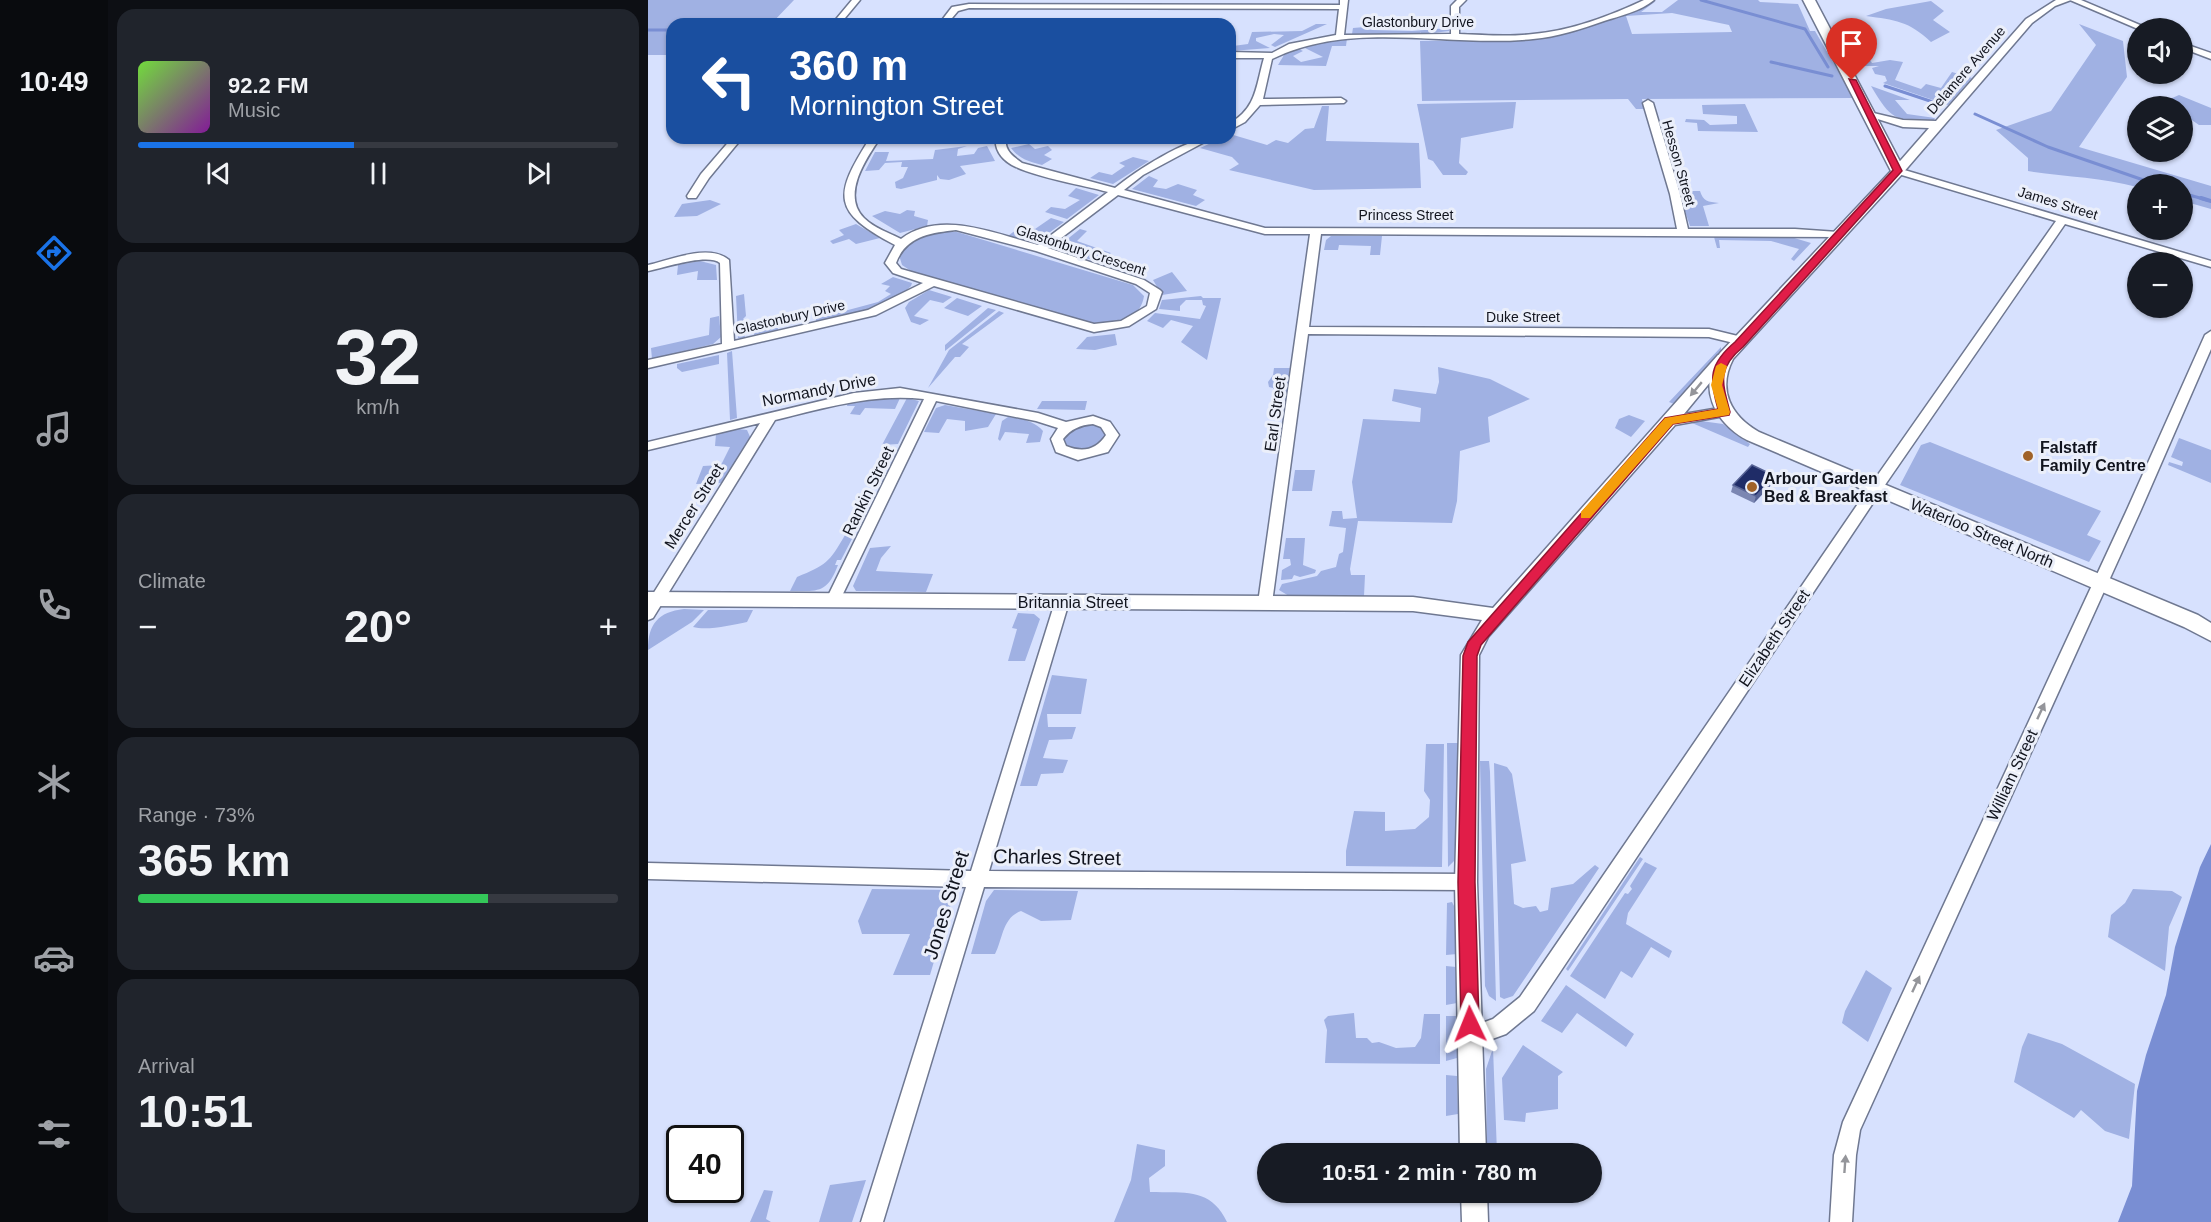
<!DOCTYPE html>
<meta charset="utf-8">
<style>
body{margin:0;font-family:Arial,sans-serif;background:#20242c;color:#f1f3f6;height:100vh;display:flex;flex-direction:column;font-size:22px;white-space:nowrap}
*{box-sizing:border-box;margin:0}
p{font-size:20px;color:#9ea1a6}
.icon{flex:none;width:33px;height:33px;fill:none;stroke:currentColor;stroke-width:2;stroke-linecap:round;stroke-linejoin:round}
.map{position:relative;flex:1;overflow:hidden}
.details{display:flex;flex-direction:column;gap:9px;padding:9px;background:#0d0f14;width:540px}
.details>*{flex:none}
.top-card{position:absolute;left:18px;top:18px;width:570px;height:126px;border-radius:18px;box-shadow:0 2px 4px #0004;background:#1a4fa0;color:#fff;overflow:hidden}
.controls{position:absolute;left:1479px;top:18px;display:grid;gap:12px}
.controls a{display:grid;place-items:center;width:66px;height:66px;border-radius:50%;background:#171b24;box-shadow:0 2px 4px #0004;font-size:30px}
.speed{position:absolute;left:18px;top:1125px;display:flex;gap:12px;font-size:30px;font-weight:700;text-align:center}
.speed>*{display:grid;place-content:center;width:78px;height:78px;border-radius:50%;background:#171b24;box-shadow:0 2px 4px #0004;line-height:1}
.speed .limit{border:3px solid #111;border-radius:9px;background:#fff;color:#111}
.pin{position:absolute;display:grid;place-items:center;width:51px;height:51px;color:#fff;margin:-62px -26px;border-radius:50% 50% 50% 0;rotate:-45deg;box-shadow:0 0 6px #0007}
.pin .icon{rotate:45deg}
.me{position:absolute;width:66px;margin:-33px;rotate:358deg;stroke-linejoin:round;filter:drop-shadow(0 0 4px #0008)}
.turn{display:flex;align-items:center;gap:21px;height:126px;padding:0 24px;font-size:27px}
.turn .icon{width:78px;height:78px;stroke-width:2.5}
.turn b{display:block;font-size:42px;line-height:51px}
.big{font-size:45px;font-weight:700;line-height:1.1}
.details .widget{flex:1;display:flex;flex-direction:column;justify-content:center;gap:9px;min-width:0;padding:0 21px;border-radius:18px;background:#20242c}
.details .dial{align-items:center;gap:0}
.dial b{font-size:78px;line-height:1}
.song{display:flex;align-items:center;gap:18px}
.cover{width:72px;height:72px;border-radius:9px;background:linear-gradient(135deg,hsl(100 70% 55%),hsl(290 70% 35%))}
.played{height:6px;border-radius:3px;background:linear-gradient(90deg,#1a73e8 45%,#363941 45%)}
.keys{display:flex;justify-content:space-around;direction:ltr}
.heat{display:flex;justify-content:space-between;align-items:center;font-size:33px;direction:ltr}
.charge{height:9px;border-radius:4px;background:linear-gradient(90deg,#34c759 73%,#363941 0)}
.trip{position:absolute;left:609px;top:1143px;width:345px;height:60px;border-radius:30px;background:#171b24;box-shadow:0 2px 4px #0004;font-weight:700;line-height:60px;text-align:center}
main{display:flex;flex:1;min-height:0}
.tabs{display:flex;flex-direction:column;width:108px;justify-content:space-around;align-items:center;background:#090b0e;color:#9ea1a6}
.tabs .icon{width:42px;height:42px}
.tabs .on{color:#1a73e8}
.tabs b{font-size:27px;color:#f1f3f6}
.map>svg:first-child{display:block}
.green{fill:#a0b1e3;fill-rule:evenodd}
.water{fill:#798ed3}
.lines{fill:none;stroke-linecap:round;stroke-linejoin:round}
.stream-far1{stroke:#798ed3;stroke-width:3}
.stream{stroke:#798ed3;stroke-width:4}
.minor-casing{stroke:#6f7891;stroke-width:3}
.tertiary-casing{stroke:#6f7891;stroke-width:3}
.secondary-casing{stroke:#6f7891;stroke-width:3}
.minor{fill:#fff;fill-rule:evenodd}
.tertiary{fill:#fff;fill-rule:evenodd}
.secondary{fill:#fff;fill-rule:evenodd}
.wall{fill:#7b86b2}
.shaded-wall{fill:#566294}
.building{fill:#1f2c67;stroke:#566294;stroke-width:1.5}
.oneway{fill:#94959a}
.route{fill:#e11d48;stroke:#92132f;stroke-width:1.5}
.slow{fill:#f59e0b}
.poi-dot{fill:#a06228;stroke:#ebeffa;stroke-width:2}
.labels{text-anchor:middle;dominant-baseline:central;stroke-width:6;stroke-linejoin:round;paint-order:stroke}
.far-street-label{font-size:14px;fill:#11141e;stroke:#ebeffa}
.street-label{font-size:16px;fill:#11141e;stroke:#ebeffa}
.poi-label{font-size:16px;font-weight:bold;fill:#11141e;stroke:#ebeffa;text-anchor:start}
.near-street-label{font-size:20px;fill:#11141e;stroke:#ebeffa}
</style>
<main>
<nav class="tabs">
<b>10:49</b>
<svg class="icon on" aria-label="directions" viewBox="0 0 24 24"><path d="M12 3l9 9-9 9-9-9zM9 14v-3h6M13 9l2 2-2 2"/></svg>
<svg class="icon" aria-label="music" viewBox="0 0 24 24"><path d="M9 18V5l10-2v13"/><circle cx="6" cy="18" r="3"/><circle cx="16" cy="16" r="3"/></svg>
<svg class="icon" aria-label="phone" viewBox="0 0 24 24"><path d="M5 4h4l2 5-3 2q2 4 5 5l2-3 5 2v4C11 20 4 13 5 4z"/></svg>
<svg class="icon" aria-label="climate" viewBox="0 0 24 24"><path d="M12 3v18M4 7l16 10M4 17L20 7"/></svg>
<svg class="icon" aria-label="car" viewBox="0 0 24 24"><path d="M5 17H2v-5l4-1 3-4h7l3 4 3 1v5h-3M9 17h6M6 11h13"/><circle cx="7" cy="17" r="2"/><circle cx="17" cy="17" r="2"/></svg>
<svg class="icon" aria-label="filters" viewBox="0 0 24 24"><path d="M4 7h16M4 17h16"/><circle cx="9" cy="7" r="2"/><circle cx="15" cy="17" r="2"/></svg>
</nav>
<section class="details">
<div class="widget">
<div class="song"><i class="cover"></i><div><b>92.2 FM</b><p>Music</p></div></div>
<div class="played"></div>
<div class="keys"><svg class="icon" aria-label="previous" viewBox="0 0 24 24"><path d="M18 5L8 12l10 7zM5 5v14"/></svg><svg class="icon" aria-label="pause" viewBox="0 0 24 24"><path d="M8 5v14M16 5v14"/></svg><svg class="icon" aria-label="next" viewBox="0 0 24 24"><path d="M6 5l10 7-10 7zM19 5v14"/></svg></div>
</div>
<div class="widget dial"><b>32</b><p>km/h</p></div>
<div class="widget"><p>Climate</p>
<div class="heat"><a>−</a><b class="big">20°</b><a>+</a></div>
</div>
<div class="widget"><p>Range · 73%</p><b class="big">365 km</b><div class="charge"></div></div>
<div class="widget"><p>Arrival</p><b class="big">10:51</b></div>
</section>
<div class="map">
<svg width="1563" height="1222" viewBox="0 0 1563 1222">
<rect width="100%" height="100%" fill="#d7e1fe"/>
<!-- green -->
<path class="green" d="M0 0H146L123 24H24V55H0Z
M1030 0H1110L1112 2 1150 4 1162 31H1167L1206 98 994 99 996 109H988L980 99 774 101 772 41 882 39 969 17 1008 1 993 12H1014ZM1024 13 1081 25 1084 32 984 34 978 16Z
M1283 1 1296 11 1285 20 1302 32 1283 42C1261 21 1247 20 1218 16L1238 9Z
M668 24H679L627 47 623 45 636 35 626 34 608 38V41L622 48 583 51 585 46 600 44 604 32 654 31Z
M1431 24 1475 41 1479 77 1431 147 1563 186V209L1535 201 1534 184H1490L1489 187C1454 177 1417 177 1380 171V158L1348 130 1403 111 1448 45Z
M717 27 724 30 764 31 801 28V31L785 33H799L773 35V32L771 35 704 34 705 28Z
M699 38 698 46H684L678 66 630 65 636 55 649 48 655 51 645 56 653 62 675 57 651 45Z
M1214 55H1218L1224 63 1242 60 1255 62 1247 80 1273 89 1278 84 1293 88 1304 72 1324 78 1300 105 1235 83 1239 81 1237 76 1227 74 1224 68 1231 66H1213L1217 62Z
M1223 86 1262 100H1247L1259 114 1287 118 1285 121C1247 121 1243 120 1223 86Z
M1531 95 1563 108V125H1551L1535 114 1534 106H1522L1515 102Z
M868 102 865 128 813 138 811 163 820 172 818 175H795L785 161 780 159 769 104Z
M1097 104 1110 132 1050 131 1049 123 1037 122 1038 119 1056 120 1062 125 1089 124V116L1055 114 1054 105Z
M674 106H681L678 141 771 143 773 188 666 190 581 170 591 164 584 157 552 148 574 138H582V134L619 145 628 140 640 143 657 129 666 128Z
M381 144 387 149 400 146 404 150 396 155 404 159 394 165C382 162 371 159 363 148Z
M319 146 310 149 309 156 326 154 330 148 339 146 347 161 312 166 318 174 301 180 292 179 289 175V180L253 189 248 188 247 182 255 178 260 167H253L254 162 237 163 231 170 217 171 227 152H241L238 161 285 159 287 150Z
M485 157 501 161 465 184 442 178 451 172 464 175 477 166 471 163Z
M501 176 510 180 505 187 518 189 530 184 549 190 545 195 557 200 548 206 484 189Z
M428 188 451 195 419 219 397 212 403 207 417 209 432 200 420 196Z
M1036 191H1052C1055 201 1060 202 1071 203L1055 206 1061 226H1042L1032 196 1033 191Z
M62 200 73 204 49 216 26 217 34 204Z
M259 210 267 211 266 216 280 220 279 226 252 233 224 216 237 211 252 214Z
M403 218 416 222 387 243 360 236 373 226 387 229Z
M208 224 232 238 208 244 201 239 185 244 182 241 196 235 191 230Z
M432 229 439 231 429 241 463 253 451 262 407 249Z
M309 232 485 285 496 296C491 329 448 325 424 321L263 271 254 265 251 255C268 236 283 231 309 232Z
M683 236H734L732 255H722L723 246 691 245 690 250H676L678 240Z
M1066 237H1143L1163 243 1146 261 1143 259 1151 249 1123 241 1071 240 1072 248H1069Z
M52 261 68 265 69 280H49L50 271 29 275 30 265Z
M524 272 539 291 514 295 505 280Z
M245 277 264 283 263 286C241 310 199 315 168 322V311L185 303 189 313 230 302 243 294 237 291 242 286 233 284Z
M281 290 304 297 295 303 282 300 266 316 281 320 272 325 263 322 257 308 261 302Z
M96 294 98 316 95 319 99 322 129 318 130 330 106 335 104 324 96 326 97 338H90L88 296Z
M553 296 555 298H573L559 360 533 342 545 326 523 320 515 328 499 321 507 313 552 319 558 306 555 305 554 300H538L532 306V311L511 309 514 300Z
M309 298 334 306 320 316 296 308Z
M340 308 348 310 297 351V345Z
M351 311 356 313 314 344 321 347 312 357H307L280 388 301 350Z
M71 316 73 337 65 344 4 359 3 348 61 335 62 318Z
M467 334 469 345 447 350 428 349 439 337Z
M1073 347V352L1026 404 1021 402Z
M84 351 89 418 82 420 79 353Z
M71 355V364L34 372 29 368V364Z
M790 367 842 379 882 399 840 417 842 442 812 451 809 501 804 523 710 521 702 569 703 575H717L716 596H641L631 590 634 584 669 576 673 571 688 567 691 554 695 552 698 528 681 526 684 511H694L695 519 709 518 704 482 715 419 772 422 773 408 744 401 746 389 788 394 791 382Z
M626 368H642L638 397H627L625 388 621 387 620 382 625 375Z
M252 398 247 409 217 408 212 415 202 414 207 406H199L200 402Z
M259 398 271 401 250 444 234 445Z
M394 401H439L437 410 389 409Z
M297 405 348 414 340 427 317 431V421L299 419 291 433 276 432 288 408Z
M981 415 997 421 983 437 967 428 971 419Z
M360 417C372 418 387 421 395 431L392 442 378 443 381 434 357 432 352 441 350 439 354 421Z
M1053 421 1075 424 1102 444 1100 447 1044 423Z
M435 423 452 424 460 435 443 452H423L414 443C417 431 424 429 435 423Z
M90 429 99 430 103 439 73 483 48 484 55 466 73 465 82 447 67 446 68 434Z
M1531 438 1563 450V483L1520 465 1521 462 1534 466 1535 462 1523 457Z
M1282 442 1453 511 1439 535 1453 541 1441 562 1252 485 1273 445Z
M647 470H667L664 491H644Z
M197 535H206L193 560H189L187 565H190C179 594 170 591 142 591L149 577C178 565 181 563 197 535Z
M638 538H657L655 565 668 570 667 573 652 577 646 575 644 579 633 580 634 570 643 565 642 559H635Z
M243 546 233 558 228 571 285 574 278 592 208 591 205 586 222 548Z
M36 609 56 610 44 622 0 650C0 624 10 612 36 609Z
M60 610H105L99 622C84 625 59 631 45 627Z
M370 613 386 614 392 619 377 661H360L369 629 364 628Z
M404 675 439 679 433 714H399L400 727H428L424 739 401 740 395 758 420 760 415 773 393 774 389 786H372Z
M799 743H810L809 850 807 860 800 867Z
M778 744H796L794 867 698 866V851L706 811 737 812V831L767 829 781 817 782 800 776 791Z
M832 761H841L842 772 848 1001 841 996 837 986Z
M846 763 859 767 864 774 878 861 863 864 866 904 875 908 888 906 892 912 900 910 903 888 925 884 947 865 951 868 865 996 856 999 852 997Z
M992 857 995 859 920 971 918 969Z
M997 862 1009 868 980 913 978 924 1024 951 1021 958 1003 947 984 978 973 971 957 999 922 976 977 893 980 894 984 889 982 886Z
M224 889 307 890 282 975H245L262 934H214L210 921Z
M1485 889 1524 891 1534 897 1521 927 1517 971 1460 937 1463 915 1477 903Z
M346 890 430 891 423 920 393 921 373 911C354 918 355 939 347 954H323L338 901Z
M804 902 809 912V954L798 955 799 903Z
M798 966 808 967 809 1003 798 1005Z
M1218 970 1244 988 1220 1042 1194 1023 1197 1011Z
M918 985 986 1034 978 1047 929 1013 914 1033 893 1021Z
M706 1013 708 1038H719L724 1043 731 1042 748 1048 767 1047 773 1038 776 1014H792V1064L677 1063 679 1030 676 1020 680 1016Z
M798 1016H809V1058L798 1061Z
M1380 1033 1414 1044 1487 1084 1481 1139 1457 1131 1433 1110 1426 1118 1366 1082 1374 1047Z
M875 1045 915 1072 910 1076V1109L878 1113 877 1122 856 1120 854 1078Z
M845 1048 849 1153H839L838 1069Z
M798 1075 809 1076 810 1114 798 1116Z
M489 1144 517 1150V1166L501 1178 502 1192C535 1193 563 1187 579 1222H466L483 1180Z
M218 1180 204 1222H171L182 1185Z
M116 1190 125 1191 118 1219 123 1222H102Z"/>
<!-- water -->
<path class="water" d="M1563 844V1222H1470L1484 1186 1489 1091 1498 1055 1518 995 1527 947 1552 867Z"/>
<g class="lines">
<!-- stream-far1 -->
<path class="stream-far1" d="M1053 0 1157 29 1180 67
M0 30H24
M1123 62 1184 76
M1237 86 1291 104
M1327 114 1400 147 1507 184
M1534 193 1559 200"/>
<!-- stream -->
<path class="stream" d="M1553 198 1563 201"/>
<defs>
<path id="minor" d="M204 0H212L192 24H184Z
M692 0H700L696 35 803 34V6L809 0H818L811 7V34C836 35 861 37 885 34 922 31 962 16 996 0H1006C993 11 972 16 956 21 933 29 909 37 885 39 799 48 705 19 624 59L615 99 693 98 698 101 696 103 612 105 597 122 582 130V123C609 108 608 85 616 58H582V52L624 53 641 44 688 35 691 9 321 8 310 11 299 24H291L304 7 321 4 692 5Z
M1422 0H1433L1499 28 1490 29Z
M1534 43 1563 53V59L1534 48Z
M1000 100 1005 103 1032 194 1040 229H1147L1190 232 1195 235 1194 237 673 234 661 327 1061 329 1098 338 1100 341 1094 345 1061 337 660 334 624 603 617 609 610 603 662 234H617L470 195 400 248 496 280 512 290 514 292 508 309 481 326 446 332 286 286 228 315 0 368V360L74 344 72 263C59 253 16 268 0 271V265C23 260 61 243 81 260L86 341 220 310 275 283 245 273 237 263 247 245C184 212 185 196 222 138H232C218 159 193 195 216 218 226 228 241 233 253 239 292 209 348 234 390 245L460 192C434 185 392 178 368 167 356 162 346 151 348 138H358C356 151 365 156 374 163L467 188C488 171 538 138 564 138L495 175 476 190 617 228 1029 229 1022 194 995 103ZM308 230 388 251 488 284 502 293 499 306 473 321 446 324 253 269 248 263C258 236 282 233 308 230Z
M84 138H94L61 178 48 198H40L39 196 53 174Z
M1247 169H1253L1563 261V267L1417 224 1239 482 886 1011 858 1034 822 1047 815 1044 812 1037 815 1030 845 1019 872 997 1229 476 1408 221 1247 173Z
M1563 331V349L1492 512 1212 1130 1208 1155 1204 1222H1182L1186 1155 1195 1122 1478 512 1557 335Z
M252 388 390 413 418 422 445 416 462 422 471 435 460 452 430 460 408 452 403 439 410 428 388 421 288 401 192 600 185 606 178 600 276 399C225 393 176 408 127 420L5 618 0 620V602L112 423 0 450V442L206 393ZM445 424 453 427 458 435C448 450 435 453 418 446L415 439C423 429 432 425 445 424Z
M414 596 421 602 341 871 818 874 824 876 827 882 824 888 818 890 336 887 235 1222H213L318 887 0 879V863L323 871 407 602Z"/>
<path id="tertiary" d="M1408 0H1423L1407 6 1384 23 1254 174H1246V168L1281 128 1255 127 1217 115V111L1255 120 1288 121 1378 19Z
M1075 354 1082 358 1036 414 1077 407 1085 412 1082 415 1027 425 840 637 831 655 829 882 838 1154H812L807 882 813 655 834 620 765 611 0 606V592L765 597 845 608 1070 355Z
M813 1192H839L840 1222H814Z"/>
<path id="secondary" d="M1155 0H1167L1257 171 1085 359C1069 390 1083 416 1111 432L1550 615 1563 623V641L1536 627 1099 440C1066 422 1049 387 1072 353L1243 171Z"/>
</defs>
<!-- minor casing -->
<use href="#minor" class="minor-casing"/>
<!-- tertiary casing -->
<use href="#tertiary" class="tertiary-casing"/>
<!-- secondary casing -->
<use href="#secondary" class="secondary-casing"/>
<!-- minor -->
<use href="#minor" class="minor"/>
<!-- tertiary -->
<use href="#tertiary" class="tertiary"/>
<!-- secondary -->
<use href="#secondary" class="secondary"/>
</g>
<!-- wall -->
<path class="wall" d="M1127 476 1125 483 1106 503 1083 492 1085 485Z"/>
<!-- shaded-wall -->
<path class="shaded-wall" d="M1127 476 1125 483 1106 503 1108 496Z"/>
<!-- building -->
<path class="building" d="M1104 465 1127 476 1108 496 1085 485Z"/>
<!-- one-way arrows -->
<defs><path id="oneway-solid" d="M-6-.8H1V-3.2L6.5 0L1 3.2V.8H-6Z" transform="scale(1.5)"/></defs>
<g class="oneway">
<use href="#oneway-solid" transform="translate(1048 389) rotate(130)"/>
<use href="#oneway-solid" transform="translate(1393 711) rotate(-65)"/>
<use href="#oneway-solid" transform="translate(1268 984) rotate(-65)"/>
<use href="#oneway-solid" transform="translate(1197 1164) rotate(-86)"/>
</g>
<!-- route -->
<path class="route" d="M1201 79 1208 80 1254 171 1095 347C1069 368 1074 382 1082 412L1081 415 1025 424 833 645 829 656 827 882 831 1024 828 1031 822 1033 816 1031 813 1024 810 882 815 656 820 642 1017 418 1070 409C1061 378 1061 364 1087 342L1245 170Z"/>
<!-- slow -->
<path class="slow" d="M1073 363 1079 366 1074 385 1082 412 1081 415 1025 424 942 518H933V512L1017 418 1070 409 1063 385 1068 366Z"/>
<!-- markers -->
<g class="poi-dot">
<circle cx="1380" cy="456" r="6"/>
<circle cx="1104" cy="487" r="6"/>
</g>
<g class="labels">
<!-- far-street labels -->
<g class="far-street-label">
<text x="770" y="22">Glastonbury Drive</text>
<text transform="translate(1318 70) rotate(-49)">Delamere Avenue</text>
<text transform="translate(1031 163) rotate(74)">Hesson Street</text>
<text transform="translate(1410 203) rotate(17)">James Street</text>
<text x="758" y="215">Princess Street</text>
<text transform="translate(433 250) rotate(18)">Glastonbury Crescent</text>
<text transform="translate(142 317) rotate(-13)">Glastonbury Drive</text>
<text x="875" y="317">Duke Street</text>
</g>
<!-- street labels -->
<g class="street-label">
<text transform="translate(171 390) rotate(-11)">Normandy Drive</text>
<text transform="translate(627 414) rotate(-82)">Earl Street</text>
<text transform="translate(220 491) rotate(-64)">Rankin Street</text>
<text transform="translate(46 506) rotate(-58)">Mercer Street</text>
<text transform="translate(1334 533) rotate(23)">Waterloo Street North</text>
<text x="425" y="602">Britannia Street</text>
<text transform="translate(1126 638) rotate(-56)">Elizabeth Street</text>
<text transform="translate(1364 775) rotate(-65)">William Street</text>
</g>
<!-- poi labels -->
<g class="poi-label">
<text x="1392" y="447">Falstaff<tspan x="1392" dy="18">Family Centre</tspan></text>
<text x="1116" y="478">Arbour Garden<tspan x="1116" dy="18">Bed &amp; Breakfast</tspan></text>
</g>
<!-- near-street labels -->
<g class="near-street-label">
<text transform="translate(409 857) rotate(1)">Charles Street</text>
<text transform="translate(298 905) rotate(-73)">Jones Street</text>
</g>
</g>
</svg>
<div class="controls">
<a><svg class="icon" aria-label="sound" viewBox="0 0 24 24"><path d="M4 9h4l5-4v14l-5-4H4zM17 9q2 3 0 6"/></svg></a>
<a><svg class="icon" aria-label="layers" viewBox="0 0 24 24"><path d="M12 4l9 5-9 5-9-5zM3 14l9 5 9-5"/></svg></a>
<a>+</a>
<a>−</a>
</div>
<div class="speed"><div class="limit">40</div></div>
<div class="pin" style="left:1204px;top:80px;background:#d93025"><svg class="icon" aria-label="arrive" viewBox="0 0 24 24"><path d="M6 21V4h12l-3 4 3 4H6"/></svg></div>
<svg class="me" style="left:822px;top:1024px" viewBox="-20 -20 40 40"><path d="M0-17L14 15 0 8-14 15z" fill="#e11d48" stroke="#fff" stroke-width="4"/></svg>
<div class="trip">10:51 · 2 min · 780 m</div>
<div class="top-card">
<div class="turn"><svg class="icon" aria-label="left" viewBox="0 0 24 24"><path d="M17 20v-9H6M10 6l-5 5 5 5"/></svg><div><b>360 m</b>Mornington Street</div></div>
</div>
</div>
</main>
